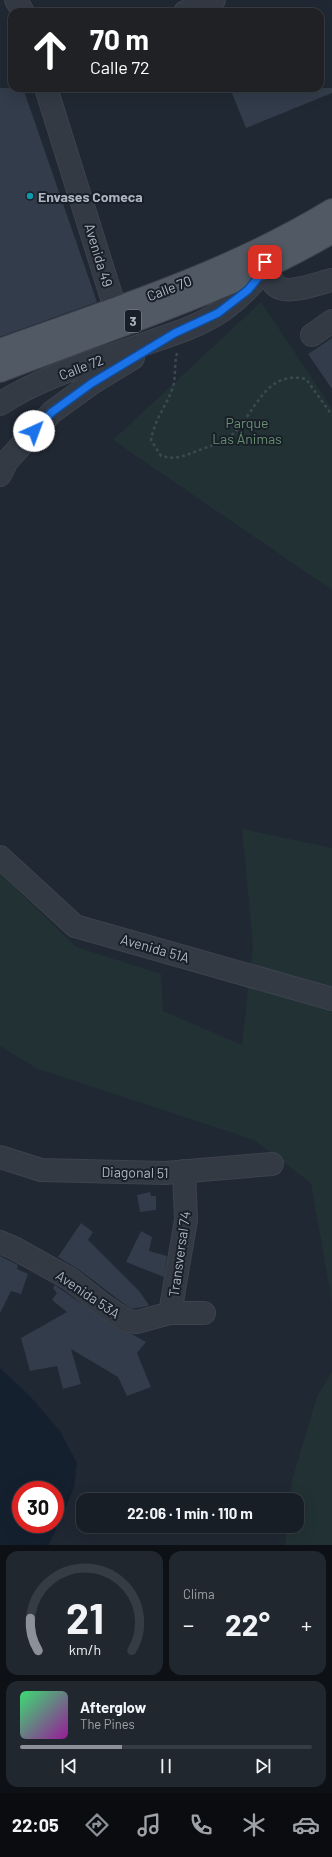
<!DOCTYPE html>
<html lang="es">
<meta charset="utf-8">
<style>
body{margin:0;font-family:Barlow,sans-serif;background:#21272e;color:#f1f3f6;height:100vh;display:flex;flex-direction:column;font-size:15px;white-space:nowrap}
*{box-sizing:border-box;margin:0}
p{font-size:13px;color:#9fa2a7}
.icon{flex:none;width:22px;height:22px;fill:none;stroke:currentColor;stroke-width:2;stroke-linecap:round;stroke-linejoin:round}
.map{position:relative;height:1545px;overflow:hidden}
.sheet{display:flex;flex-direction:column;gap:6px;padding:6px;background:#0d1015;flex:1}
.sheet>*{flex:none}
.hud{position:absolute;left:8px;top:8px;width:316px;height:84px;border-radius:12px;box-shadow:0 4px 16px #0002,0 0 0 1px #363c43;background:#202124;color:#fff;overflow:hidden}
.speed{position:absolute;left:12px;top:1481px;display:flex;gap:8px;font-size:20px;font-weight:700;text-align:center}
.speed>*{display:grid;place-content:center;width:52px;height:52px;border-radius:50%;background:#181e26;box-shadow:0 4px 16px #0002,0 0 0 1px #363c43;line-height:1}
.speed .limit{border:6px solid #d22;background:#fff;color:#111}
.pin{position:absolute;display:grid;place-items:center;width:34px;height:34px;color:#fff;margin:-17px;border-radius:8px;box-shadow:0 2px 6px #0006}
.me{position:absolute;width:44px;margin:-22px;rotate:43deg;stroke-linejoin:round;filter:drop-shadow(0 0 3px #0008)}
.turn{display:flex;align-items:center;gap:14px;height:84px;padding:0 16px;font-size:18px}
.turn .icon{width:52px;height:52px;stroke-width:2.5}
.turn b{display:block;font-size:28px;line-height:34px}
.big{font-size:30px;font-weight:700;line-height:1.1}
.sheet .tile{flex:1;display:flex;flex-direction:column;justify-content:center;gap:6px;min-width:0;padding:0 14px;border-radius:12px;background:#21272e}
.sheet .dial{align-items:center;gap:0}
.dial svg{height:104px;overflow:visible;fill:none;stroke:#363c43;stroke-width:7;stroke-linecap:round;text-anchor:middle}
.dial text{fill:#f1f3f6;stroke:none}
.song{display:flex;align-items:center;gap:12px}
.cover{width:48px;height:48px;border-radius:6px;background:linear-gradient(135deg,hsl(140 70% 55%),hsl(300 70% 35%))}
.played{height:4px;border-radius:2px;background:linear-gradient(90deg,#8c9099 35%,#363c43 35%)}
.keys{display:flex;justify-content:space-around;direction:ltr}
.heat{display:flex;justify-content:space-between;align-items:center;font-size:22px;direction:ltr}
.sheet .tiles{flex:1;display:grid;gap:6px;grid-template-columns:1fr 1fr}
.tile:last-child{grid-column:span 2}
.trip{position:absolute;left:76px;top:1493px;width:228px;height:40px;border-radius:12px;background:#181e26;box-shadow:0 4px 16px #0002,0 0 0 1px #363c43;font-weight:700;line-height:40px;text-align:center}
.dock{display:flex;height:64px;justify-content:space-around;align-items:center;background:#0a0c0f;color:#9fa2a7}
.dock .icon{width:28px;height:28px}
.dock .current{color:#8c9099}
.dock b{font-size:18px;color:#f1f3f6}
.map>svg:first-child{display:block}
.green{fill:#223234}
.water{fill:#15202f;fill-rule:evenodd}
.building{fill:#323c4a}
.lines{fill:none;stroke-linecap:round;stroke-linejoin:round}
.minor-casing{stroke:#3d434e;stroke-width:24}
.major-casing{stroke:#3d434e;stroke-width:24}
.path{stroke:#3a4b4d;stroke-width:2.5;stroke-dasharray:3 3;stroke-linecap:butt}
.minor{stroke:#333a44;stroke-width:22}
.major{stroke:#515964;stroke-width:22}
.route-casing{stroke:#114b97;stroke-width:10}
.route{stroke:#1a73e8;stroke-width:7}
.culture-dot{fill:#0f9aa8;stroke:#191f28;stroke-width:1.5}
.labels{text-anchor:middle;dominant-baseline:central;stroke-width:4;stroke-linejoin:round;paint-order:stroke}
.shield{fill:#191f28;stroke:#818893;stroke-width:1}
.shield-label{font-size:13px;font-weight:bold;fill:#adb5c1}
.poi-label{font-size:14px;font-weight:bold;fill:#adb5c1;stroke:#191f28;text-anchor:start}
.street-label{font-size:14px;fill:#adb5c1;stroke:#191f28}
.park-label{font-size:14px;fill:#678f70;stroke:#191f28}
</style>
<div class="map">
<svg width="332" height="1545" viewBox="0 0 332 1545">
<rect width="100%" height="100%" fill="#202833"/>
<!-- green -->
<path class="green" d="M261 302 332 408V590L113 440Z
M242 829 332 848V1302L311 1183 254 1140 36 1068 0 1046V873L76 947 161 974 163 1011 242 1045 253 945Z
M332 1372V1545H285L287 1526H297V1500H290L293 1477 317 1397Z"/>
<!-- water -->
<path class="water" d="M0 1368 30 1396 60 1431 77 1463 74 1488 49 1545H0ZM21 1490H55V1524H21Z"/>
<!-- building -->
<path class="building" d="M0 88H23L97 302 0 337Z
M230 88H332V93L246 128Z
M332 338V389L308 354Z
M150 1192 151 1196H156V1210L140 1212 137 1195Z
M81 1223 93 1232 88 1240 139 1291 149 1305 148 1306 131 1309 78 1269 58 1257Z
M141 1231 152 1237 149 1251 167 1256 164 1277 126 1262Z
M0 1256 18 1265 17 1269 28 1274 21 1294 11 1291 0 1313Z
M55 1285 120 1331 132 1334 146 1342 137 1353 151 1387 127 1396 118 1377 71 1349 81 1384 63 1389 57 1366 30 1371 21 1338 67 1312 52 1300 57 1293 53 1288Z"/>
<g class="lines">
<defs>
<path id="minor" d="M16 0 23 12
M185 12 214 0
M46 88 115 308
M268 266C270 272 271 280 274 284 284 297 318 283 332 280
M312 335 332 321
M0 404C44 375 100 360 150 342 173 334 199 326 220 312 238 300 252 285 266 268L265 262
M0 475 7 461 52 412 92 383 133 358
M0 857 75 926 332 999
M0 1157 41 1170 165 1173 272 1164
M0 1242 14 1248 70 1279 103 1305 127 1321 137 1322 170 1313H204
M170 1313 186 1220 184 1171"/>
<path id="major" d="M0 350C113 309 229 273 332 210
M0 371C47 353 94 336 142 318 207 293 272 268 332 232"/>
</defs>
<!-- minor casing -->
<use href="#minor" class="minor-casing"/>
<!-- major casing -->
<use href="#major" class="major-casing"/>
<!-- path -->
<path class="path" d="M177 353C174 364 176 377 173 387 166 407 155 418 151 440L161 456C175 460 184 456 197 451 210 446 225 442 235 432 257 408 267 370 306 379L332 415"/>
<!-- minor -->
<use href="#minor" class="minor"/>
<!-- major -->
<use href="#major" class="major"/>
</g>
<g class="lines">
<defs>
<path id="route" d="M34 431 52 412 92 383 175 333 218 313 248 290 266 268 265 262"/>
</defs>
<!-- route casing -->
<use href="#route" class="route-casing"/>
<!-- route -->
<use href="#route" class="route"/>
</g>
<!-- markers -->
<circle class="culture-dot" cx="30" cy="196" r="4"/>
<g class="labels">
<!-- shield labels -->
<rect class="shield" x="125" y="310" width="16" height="22" rx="3"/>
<g class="shield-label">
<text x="133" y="321">3</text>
</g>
<!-- poi labels -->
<g class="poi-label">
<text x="38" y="196">Envases Comeca</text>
</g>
<!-- street labels -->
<g class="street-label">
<text transform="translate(99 255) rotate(73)">Avenida 49</text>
<text transform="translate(169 288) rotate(-21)">Calle 70</text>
<text transform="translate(81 367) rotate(-21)">Calle 72</text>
<text transform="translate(155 948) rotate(16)">Avenida 51A</text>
<text transform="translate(135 1172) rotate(1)">Diagonal 51</text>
<text transform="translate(179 1254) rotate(-82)">Transversal 74</text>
<text transform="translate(88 1294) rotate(34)">Avenida 53A</text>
</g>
<!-- park labels -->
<g class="park-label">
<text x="247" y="422">Parque<tspan x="247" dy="16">Las Ánimas</tspan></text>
</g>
</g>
</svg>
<div class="speed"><div class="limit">30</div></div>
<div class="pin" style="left:265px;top:262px;background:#d93025"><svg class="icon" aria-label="arrive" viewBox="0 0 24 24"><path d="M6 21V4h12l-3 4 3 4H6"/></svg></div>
<svg class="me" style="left:34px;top:431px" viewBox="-20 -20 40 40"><circle r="19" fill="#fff"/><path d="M0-13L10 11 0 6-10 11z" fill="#1a73e8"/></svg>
<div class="trip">22:06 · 1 min · 110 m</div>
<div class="hud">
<div class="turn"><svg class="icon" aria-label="ahead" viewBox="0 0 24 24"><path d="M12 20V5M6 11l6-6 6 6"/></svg><div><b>70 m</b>Calle 72</div></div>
</div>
</div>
<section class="sheet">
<div class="tiles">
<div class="tile dial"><svg viewBox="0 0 100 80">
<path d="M14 69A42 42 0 1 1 86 69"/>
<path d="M14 69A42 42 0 0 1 8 44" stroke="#8c9099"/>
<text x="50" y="56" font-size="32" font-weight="700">21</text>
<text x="50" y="72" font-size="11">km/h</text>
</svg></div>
<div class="tile"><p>Clima</p>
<div class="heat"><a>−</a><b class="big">22°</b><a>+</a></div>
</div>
<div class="tile">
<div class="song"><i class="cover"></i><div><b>Afterglow</b><p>The Pines</p></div></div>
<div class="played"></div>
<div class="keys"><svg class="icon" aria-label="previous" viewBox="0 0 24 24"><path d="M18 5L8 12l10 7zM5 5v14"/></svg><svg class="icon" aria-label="pause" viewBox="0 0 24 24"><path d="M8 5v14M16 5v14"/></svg><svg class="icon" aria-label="next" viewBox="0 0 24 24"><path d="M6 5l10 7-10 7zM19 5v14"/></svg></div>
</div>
</div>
</section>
<nav class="dock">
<b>22:05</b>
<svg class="icon current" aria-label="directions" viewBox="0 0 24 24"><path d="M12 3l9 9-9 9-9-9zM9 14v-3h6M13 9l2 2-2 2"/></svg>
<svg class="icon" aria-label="music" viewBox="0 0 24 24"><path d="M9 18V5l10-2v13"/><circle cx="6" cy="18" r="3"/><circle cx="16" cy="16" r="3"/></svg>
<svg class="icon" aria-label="phone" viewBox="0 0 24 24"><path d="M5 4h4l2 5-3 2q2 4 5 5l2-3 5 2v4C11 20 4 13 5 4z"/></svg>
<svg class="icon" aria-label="climate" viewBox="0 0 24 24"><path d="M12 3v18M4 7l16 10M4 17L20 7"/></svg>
<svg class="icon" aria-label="car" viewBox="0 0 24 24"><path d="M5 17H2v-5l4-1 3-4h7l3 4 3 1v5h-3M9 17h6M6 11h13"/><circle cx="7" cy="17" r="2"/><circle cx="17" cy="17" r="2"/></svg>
</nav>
